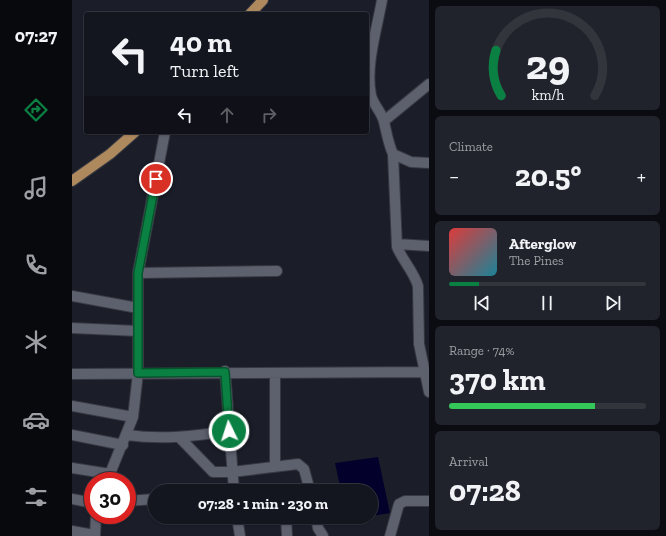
<!DOCTYPE html>
<meta charset="utf-8">
<style>
body{margin:0;font-family:"Zilla Slab",serif;background:#21232c;color:#f1f3f6;height:100vh;display:flex;flex-direction:column;font-size:15px;white-space:nowrap}
*{box-sizing:border-box;margin:0}
p{font-size:13px;color:#9d9fa4}
.icon{flex:none;width:22px;height:22px;fill:none;stroke:currentColor;stroke-width:2;stroke-linecap:round;stroke-linejoin:round}
.map{position:relative;flex:1;overflow:hidden}
.details{display:flex;flex-direction:column;gap:6px;padding:6px;background:#0b0c11;width:237px}
.details>*{flex:none}
.hud{position:absolute;left:12px;top:12px;width:285px;height:122px;border-radius:4px;box-shadow:0 1px 3px #0004,0 0 0 1px #33353d;background:#14161f;color:#f1f3f6;overflow:hidden}
.speed{position:absolute;left:12px;top:472px;display:flex;gap:8px;font-size:20px;font-weight:700;text-align:center}
.speed>*{display:grid;place-content:center;width:52px;height:52px;border-radius:50%;background:#14161f;box-shadow:0 1px 3px #0004,0 0 0 1px #33353d;line-height:1}
.speed .limit{border:6px solid #d22;background:#fff;color:#111}
.pin{position:absolute;display:grid;place-items:center;width:34px;height:34px;color:#fff;margin:-17px;border:2px solid #fff;border-radius:50%;box-shadow:0 1px 4px #0007}
.me{position:absolute;width:44px;margin:-22px;rotate:356deg;stroke-linejoin:round;filter:drop-shadow(0 0 3px #0008)}
.turn{display:flex;align-items:center;gap:14px;height:84px;padding:0 20px;font-size:18px}
.turn .icon{width:52px;height:52px;stroke-width:2.5}
.turn b{display:block;font-size:28px;line-height:34px}
.lanes{display:flex;align-items:center;height:38px;padding:0 20px;background:#0003;justify-content:center;gap:20px;direction:ltr}
.lanes .off{opacity:.35}
.big{font-size:30px;font-weight:700;line-height:1.1}
.details .card{flex:1;display:flex;flex-direction:column;justify-content:center;gap:6px;min-width:0;padding:0 14px;border-radius:6px;background:#21232c}
.details .dial{align-items:center;gap:0}
.dial svg{height:104px;overflow:visible;fill:none;stroke:#33353d;stroke-width:7;stroke-linecap:round;text-anchor:middle}
.dial text{fill:#f1f3f6;stroke:none}
.song{display:flex;align-items:center;gap:12px}
.cover{width:48px;height:48px;border-radius:6px;background:linear-gradient(135deg,hsl(0 70% 55%),hsl(190 70% 35%))}
.played{height:4px;border-radius:2px;background:linear-gradient(90deg,#0b8043 15%,#33353d 15%)}
.keys{display:flex;justify-content:space-around;direction:ltr}
.heat{display:flex;justify-content:space-between;align-items:center;font-size:22px;direction:ltr}
.charge{height:6px;border-radius:3px;background:linear-gradient(90deg,#34c759 74%,#33353d 0)}
.trip{position:absolute;left:76px;top:484px;width:230px;height:40px;border-radius:20px;background:#14161f;box-shadow:0 1px 3px #0004,0 0 0 1px #33353d;font-weight:700;line-height:40px;text-align:center}
main{display:flex;flex:1;min-height:0}
.dock{display:flex;flex-direction:column;width:72px;justify-content:space-around;align-items:center;background:#08090c;color:#9d9fa4}
.dock .icon{width:28px;height:28px}
.dock .on{color:#0b8043}
.dock b{font-size:18px;color:#f1f3f6}
.map>svg:first-child{display:block}
.water{fill:#03002b}
.lines{fill:none;stroke-linecap:round;stroke-linejoin:round}
.minor-casing{stroke:#373942;stroke-width:12}
.major-casing{stroke:#373942;stroke-width:12}
.minor{stroke:#5d616e;stroke-width:10}
.major{stroke:#af895e;stroke-width:10}
.route-casing{stroke:#07532c;stroke-width:10}
.route{stroke:#0b8043;stroke-width:7}
</style>
<main>
<nav class="dock">
<b>07:27</b>
<svg class="icon on" aria-label="directions" viewBox="0 0 24 24"><path d="M12 3l9 9-9 9-9-9zM9 14v-3h6M13 9l2 2-2 2"/></svg>
<svg class="icon" aria-label="music" viewBox="0 0 24 24"><path d="M9 18V5l10-2v13"/><circle cx="6" cy="18" r="3"/><circle cx="16" cy="16" r="3"/></svg>
<svg class="icon" aria-label="phone" viewBox="0 0 24 24"><path d="M5 4h4l2 5-3 2q2 4 5 5l2-3 5 2v4C11 20 4 13 5 4z"/></svg>
<svg class="icon" aria-label="climate" viewBox="0 0 24 24"><path d="M12 3v18M4 7l16 10M4 17L20 7"/></svg>
<svg class="icon" aria-label="car" viewBox="0 0 24 24"><path d="M5 17H2v-5l4-1 3-4h7l3 4 3 1v5h-3M9 17h6M6 11h13"/><circle cx="7" cy="17" r="2"/><circle cx="17" cy="17" r="2"/></svg>
<svg class="icon" aria-label="filters" viewBox="0 0 24 24"><path d="M4 7h16M4 17h16"/><circle cx="9" cy="7" r="2"/><circle cx="15" cy="17" r="2"/></svg>
</nav>
<div class="map">
<svg width="357" height="536" viewBox="0 0 357 536">
<rect width="100%" height="100%" fill="#1b1e29"/>
<!-- water -->
<path class="water" d="M306 457 318 513 299 516V491H269L263 463Z"/>
<g class="lines">
<defs>
<path id="minor" d="M310 0C305 29 293 66 299 95 301 105 310 112 312 122 315 134 316 143 321 154L325 247C331 261 342 272 346 286L347 344 357 392
M312 121 357 84
M321 154 339 162 357 163
M325 244 357 246
M66 273 205 271
M0 296 66 308
M0 328 66 331
M153 371 162 491
M203 373V466
M0 374 353 372
M0 406 61 417
M0 435 51 445
M55 435C90 440 123 436 157 431
M108 438 141 472H160L226 464 232 469 238 491
M0 468 38 474
M35 481 61 417 66 373V273L93 132
M0 499 21 503
M55 501 83 499
M165 517 168 536
M214 517 215 536
M244 517 246 528 251 536
M0 531 22 535
M23 536 24 515
M318 536 327 504 333 501H357"/>
<path id="major" d="M178 14 191 0
M0 181 38 154 63 132"/>
</defs>
<!-- minor casing -->
<use href="#minor" class="minor-casing"/>
<!-- major casing -->
<use href="#major" class="major-casing"/>
<!-- minor -->
<use href="#minor" class="minor"/>
<!-- major -->
<use href="#major" class="major"/>
</g>
<g class="lines">
<defs>
<path id="route" d="M84 179 66 273V373L153 372 157 431"/>
</defs>
<!-- route casing -->
<use href="#route" class="route-casing"/>
<!-- route -->
<use href="#route" class="route"/>
</g>
</svg>
<div class="speed"><div class="limit">30</div></div>
<div class="pin" style="left:84px;top:179px;background:#d93025"><svg class="icon" aria-label="arrive" viewBox="0 0 24 24"><path d="M6 21V4h12l-3 4 3 4H6"/></svg></div>
<svg class="me" style="left:157px;top:431px" viewBox="-20 -20 40 40"><circle r="17" fill="#0b8043" stroke="#fff" stroke-width="3"/><path d="M0-11L8 9 0 5-8 9z" fill="#fff"/></svg>
<div class="trip">07:28 · 1 min · 230 m</div>
<div class="hud">
<div class="turn"><svg class="icon" aria-label="left" viewBox="0 0 24 24"><path d="M17 20v-9H6M10 6l-5 5 5 5"/></svg><div><b>40 m</b>Turn left</div></div>
<div class="lanes"><svg class="icon" aria-label="left" viewBox="0 0 24 24"><path d="M17 20v-9H6M10 6l-5 5 5 5"/></svg><svg class="icon off" aria-label="ahead" viewBox="0 0 24 24"><path d="M12 20V5M6 11l6-6 6 6"/></svg><svg class="icon off" aria-label="right" viewBox="0 0 24 24"><path d="M7 20v-9h11M14 6l5 5-5 5"/></svg></div>
</div>
</div>
<section class="details">
<div class="card dial"><svg viewBox="0 0 100 80">
<path d="M14 69A42 42 0 1 1 86 69"/>
<path d="M14 69A42 42 0 0 1 10 34" stroke="#0b8043"/>
<text x="50" y="56" font-size="32" font-weight="700">29</text>
<text x="50" y="72" font-size="11">km/h</text>
</svg></div>
<div class="card"><p>Climate</p>
<div class="heat"><a>−</a><b class="big">20.5°</b><a>+</a></div>
</div>
<div class="card">
<div class="song"><i class="cover"></i><div><b>Afterglow</b><p>The Pines</p></div></div>
<div class="played"></div>
<div class="keys"><svg class="icon" aria-label="previous" viewBox="0 0 24 24"><path d="M18 5L8 12l10 7zM5 5v14"/></svg><svg class="icon" aria-label="pause" viewBox="0 0 24 24"><path d="M8 5v14M16 5v14"/></svg><svg class="icon" aria-label="next" viewBox="0 0 24 24"><path d="M6 5l10 7-10 7zM19 5v14"/></svg></div>
</div>
<div class="card"><p>Range · 74%</p><b class="big">370 km</b><div class="charge"></div></div>
<div class="card"><p>Arrival</p><b class="big">07:28</b></div>
</section>
</main>
